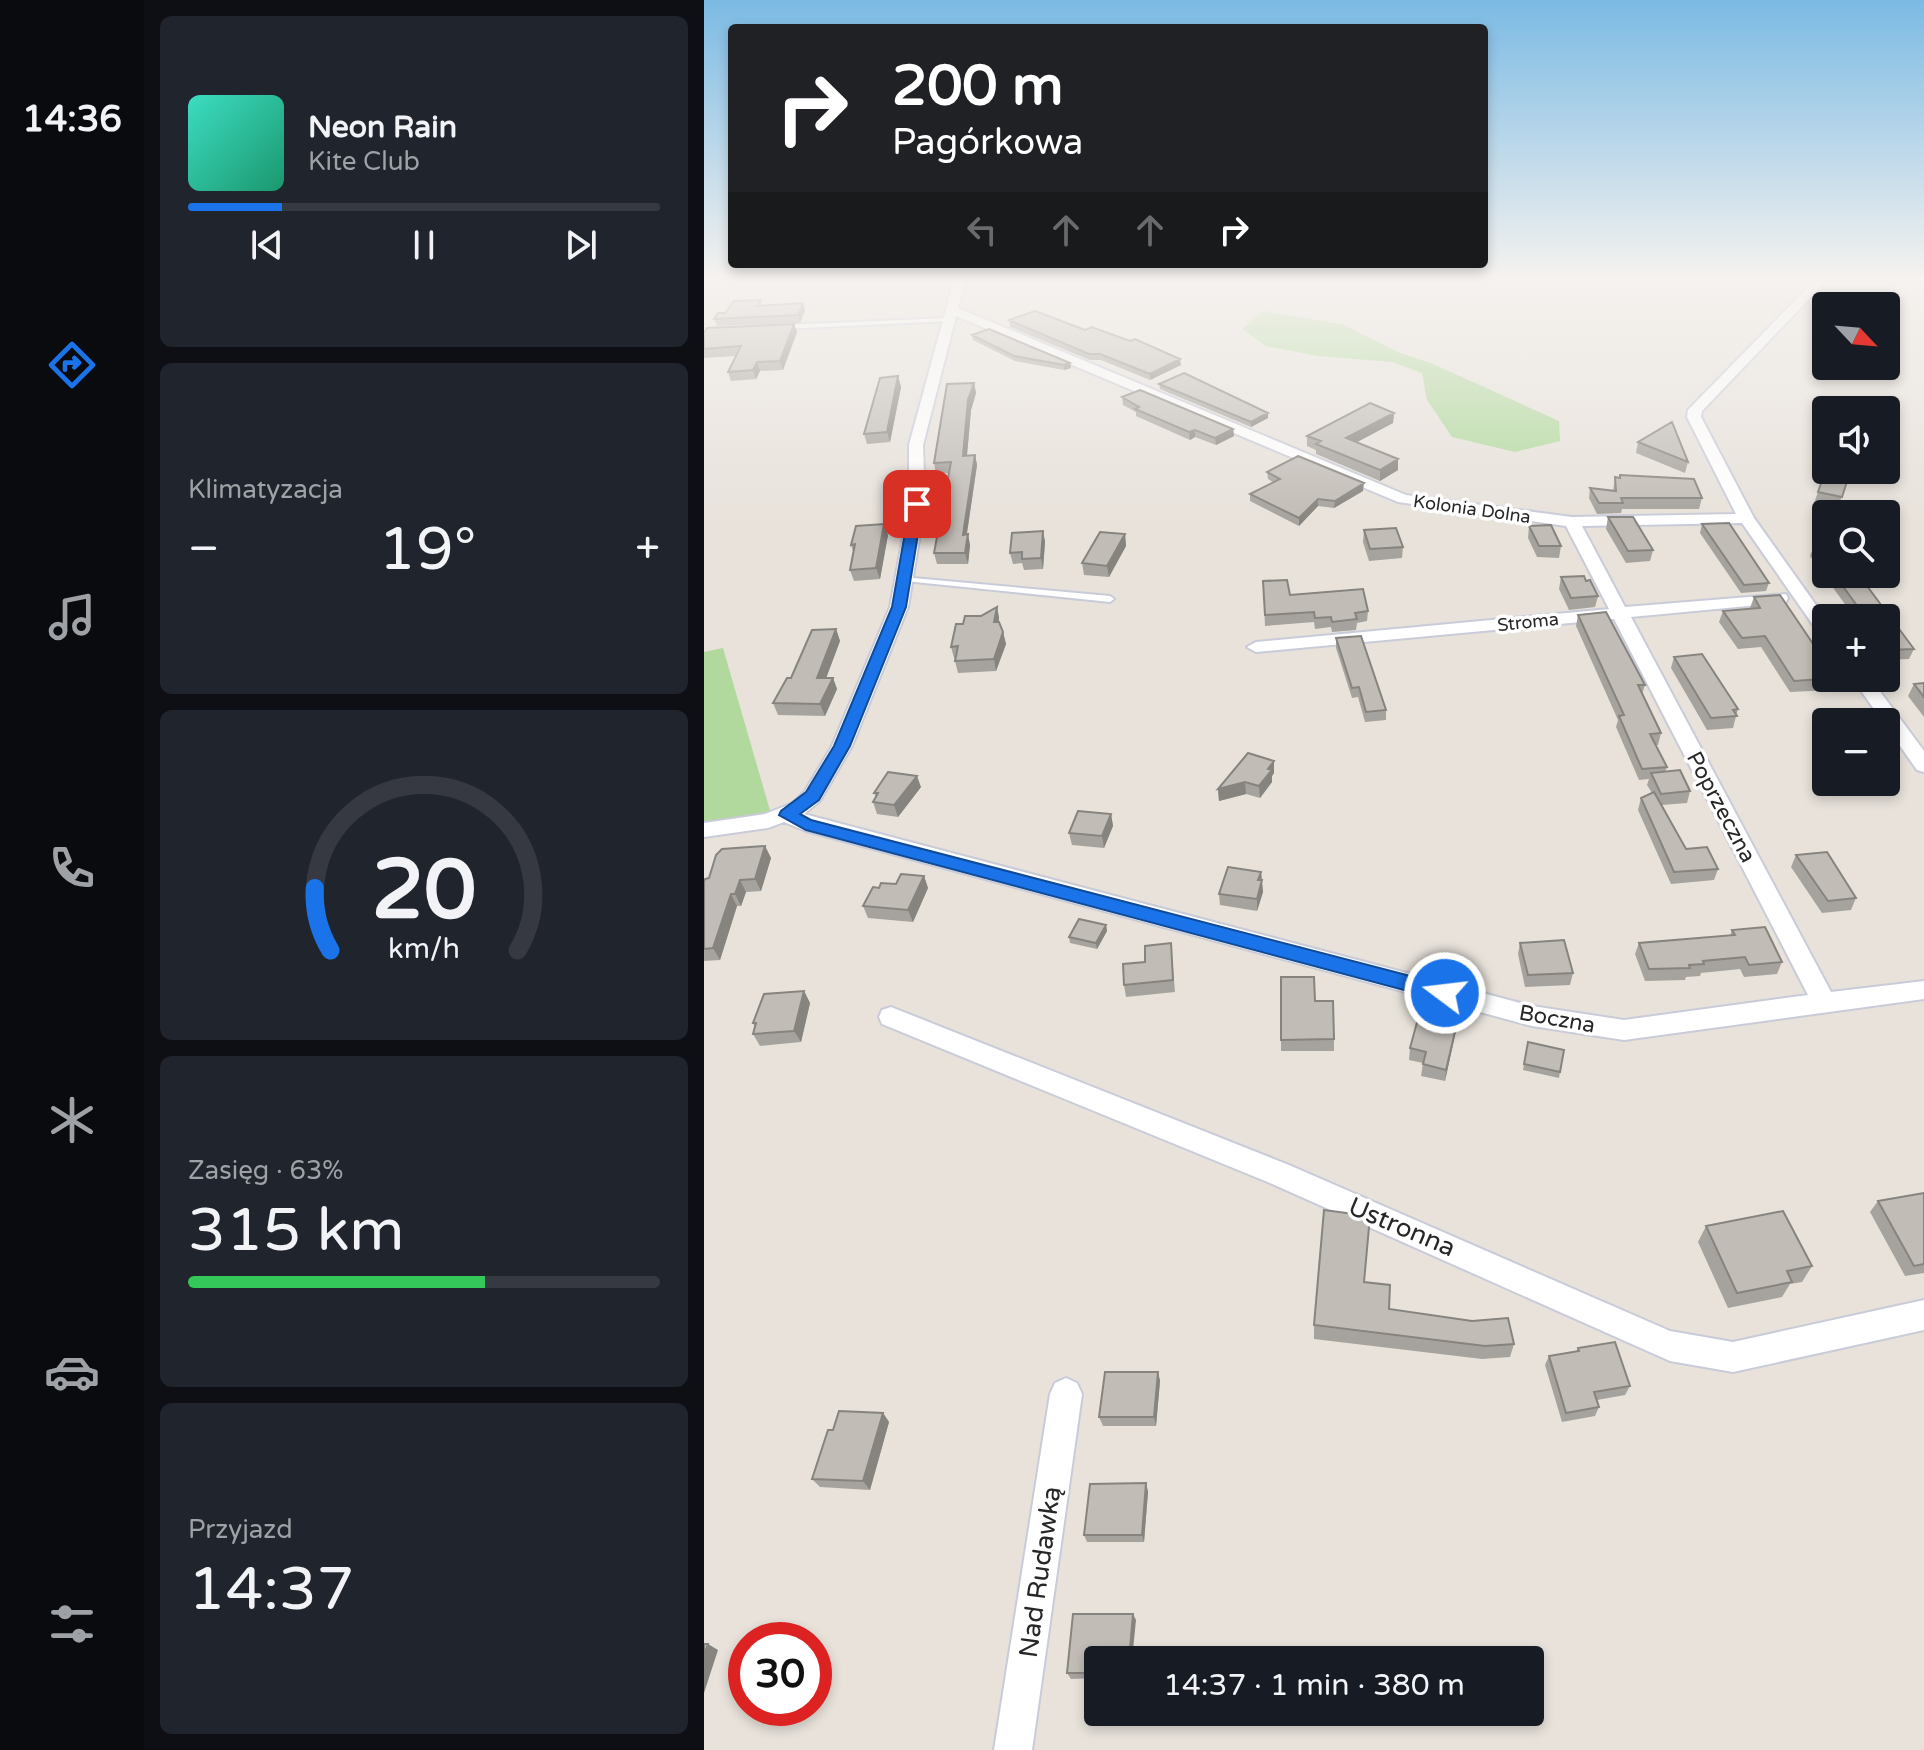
<!DOCTYPE html>
<html lang="pl">
<meta charset="utf-8">
<style>
body{margin:0;font-family:"Varela Round",sans-serif;background:#20242c;color:#f1f3f6;height:100vh;display:flex;flex-direction:column;font-size:30px;white-space:nowrap}
*{box-sizing:border-box;margin:0}
p{font-size:26px;color:#9ea1a6}
.icon{flex:none;width:44px;height:44px;fill:none;stroke:currentColor;stroke-width:2;stroke-linecap:round;stroke-linejoin:round}
.map{position:relative;flex:1;overflow:hidden}
.side{display:flex;flex-direction:column;gap:16px;padding:16px;background:#0d0f14;width:560px}
.side>*{flex:none}
.guide{position:absolute;left:24px;top:24px;width:760px;height:244px;border-radius:8px;box-shadow:0 4px 12px #0003;background:#202124;color:#fff;overflow:hidden}
.needle{width:52px;rotate:116deg}
.controls{position:absolute;left:1108px;top:292px;display:grid;gap:16px}
.controls a{display:grid;place-items:center;width:88px;height:88px;border-radius:8px;background:#171b24;box-shadow:0 4px 12px #0003;font-size:40px}
.speed{position:absolute;left:24px;top:1622px;display:flex;gap:16px;font-size:40px;font-weight:700;text-align:center}
.speed>*{display:grid;place-content:center;width:104px;height:104px;border-radius:50%;background:#171b24;box-shadow:0 4px 12px #0003;line-height:1}
.speed .limit{border:12px solid #d22;background:#fff;color:#111}
.pin{position:absolute;display:grid;place-items:center;width:68px;height:68px;color:#fff;margin:-34px;border-radius:16px;box-shadow:0 4px 12px #0006}
.me{position:absolute;width:88px;margin:-44px;rotate:285deg;stroke-linejoin:round;filter:drop-shadow(0 0 6px #0008)}
.turn{display:flex;align-items:center;gap:28px;height:168px;padding:0 32px;font-size:36px}
.turn .icon{width:104px;height:104px;stroke-width:2.5}
.turn b{display:block;font-size:56px;line-height:68px}
.lanes{display:flex;align-items:center;height:76px;padding:0 32px;background:#0003;justify-content:center;gap:40px;direction:ltr}
.lanes .off{opacity:.35}
.big{font-size:60px;font-weight:600;line-height:1.1}
.side .tile{flex:1;display:flex;flex-direction:column;justify-content:center;gap:12px;min-width:0;padding:0 28px;border-radius:12px;background:#20242c}
.side .dial{align-items:center;gap:0}
.dial svg{height:208px;overflow:visible;fill:none;stroke:#363941;stroke-width:7;stroke-linecap:round;text-anchor:middle}
.dial text{fill:#f1f3f6;stroke:none}
.song{display:flex;align-items:center;gap:24px}
.cover{width:96px;height:96px;border-radius:12px;background:linear-gradient(135deg,hsl(170 70% 55%),hsl(160 70% 35%))}
.played{height:8px;border-radius:4px;background:linear-gradient(90deg,#1a73e8 20%,#363941 20%)}
.keys{display:flex;justify-content:space-around;direction:ltr}
.heat{display:flex;justify-content:space-between;align-items:center;font-size:44px;direction:ltr}
.charge{height:12px;border-radius:6px;background:linear-gradient(90deg,#34c759 63%,#363941 0)}
.trip{position:absolute;left:380px;top:1646px;width:460px;height:80px;border-radius:8px;background:#171b24;box-shadow:0 4px 12px #0003;font-weight:600;line-height:80px;text-align:center}
main{display:flex;flex:1;min-height:0}
.menu{display:flex;flex-direction:column;width:144px;justify-content:space-around;align-items:center;background:#090b0e;color:#9ea1a6}
.menu .icon{width:56px;height:56px}
.menu .current{color:#1a73e8}
.menu b{font-size:36px;color:#f1f3f6}
.map>svg:first-child{display:block}
.green{fill:#b1d99d}
.lines{fill:none;stroke-linecap:round;stroke-linejoin:round}
.lane-casing{stroke:#c9ccd8;stroke-width:4}
.street-casing{stroke:#c9ccd8;stroke-width:4}
.lane{fill:#fff;fill-rule:evenodd}
.street{fill:#fff;fill-rule:evenodd}
.wall{fill:#a6a29d}
.shaded-wall{fill:#87847f}
.building{fill:#c1bcb6;stroke:#87847f;stroke-width:2}
.route{fill:#1a73e8;stroke:#114b97;stroke-width:2}
.labels{text-anchor:middle;dominant-baseline:central;stroke-width:7;stroke-linejoin:round;paint-order:stroke}
.far-street-label{font-size:18px;fill:#272727;stroke:#fff}
.street-label{font-size:22px;fill:#272727;stroke:#fff}
.near-street-label{font-size:26px;fill:#272727;stroke:#fff}
</style>
<main>
<nav class="menu">
<b>14:36</b>
<svg class="icon current" aria-label="directions" viewBox="0 0 24 24"><path d="M12 3l9 9-9 9-9-9zM9 14v-3h6M13 9l2 2-2 2"/></svg>
<svg class="icon" aria-label="music" viewBox="0 0 24 24"><path d="M9 18V5l10-2v13"/><circle cx="6" cy="18" r="3"/><circle cx="16" cy="16" r="3"/></svg>
<svg class="icon" aria-label="phone" viewBox="0 0 24 24"><path d="M5 4h4l2 5-3 2q2 4 5 5l2-3 5 2v4C11 20 4 13 5 4z"/></svg>
<svg class="icon" aria-label="climate" viewBox="0 0 24 24"><path d="M12 3v18M4 7l16 10M4 17L20 7"/></svg>
<svg class="icon" aria-label="car" viewBox="0 0 24 24"><path d="M5 17H2v-5l4-1 3-4h7l3 4 3 1v5h-3M9 17h6M6 11h13"/><circle cx="7" cy="17" r="2"/><circle cx="17" cy="17" r="2"/></svg>
<svg class="icon" aria-label="filters" viewBox="0 0 24 24"><path d="M4 7h16M4 17h16"/><circle cx="9" cy="7" r="2"/><circle cx="15" cy="17" r="2"/></svg>
</nav>
<section class="side">
<div class="tile">
<div class="song"><i class="cover"></i><div><b>Neon Rain</b><p>Kite Club</p></div></div>
<div class="played"></div>
<div class="keys"><svg class="icon" aria-label="previous" viewBox="0 0 24 24"><path d="M18 5L8 12l10 7zM5 5v14"/></svg><svg class="icon" aria-label="pause" viewBox="0 0 24 24"><path d="M8 5v14M16 5v14"/></svg><svg class="icon" aria-label="next" viewBox="0 0 24 24"><path d="M6 5l10 7-10 7zM19 5v14"/></svg></div>
</div>
<div class="tile"><p>Klimatyzacja</p>
<div class="heat"><a>−</a><b class="big">19°</b><a>+</a></div>
</div>
<div class="tile dial"><svg viewBox="0 0 100 80">
<path d="M14 69A42 42 0 1 1 86 69"/>
<path d="M14 69A42 42 0 0 1 8 45" stroke="#1a73e8"/>
<text x="50" y="56" font-size="32" font-weight="700">20</text>
<text x="50" y="72" font-size="11">km/h</text>
</svg></div>
<div class="tile"><p>Zasięg · 63%</p><b class="big">315 km</b><div class="charge"></div></div>
<div class="tile"><p>Przyjazd</p><b class="big">14:37</b></div>
</section>
<div class="map">
<svg width="1220" height="1750" viewBox="0 0 1220 1750">
<rect width="100%" height="100%" fill="#e8e2db"/>
<!-- green -->
<path class="green" d="M559 311 641 325 696 353 727 363 855 421 856 441 811 452 748 437 723 400 718 373 688 362 614 356 562 346 538 329Z
M19 648 67 814 0 825V652Z"/>
<g class="lines">
<defs>
<path id="lane" d="M243 318 245 319V321L80 329 77 327 80 325Z
M198 577 406 596 410 599 406 602 201 581H198Z"/>
<path id="street" d="M251 276H262L254 308 702 495 868 517 1032 514 983 417 984 410 1115 276H1127L998 411 997 417 1050 518 1122 619V636L1116 635 1038 523 878 526 921 607 1082 594 1084 598 1082 602 1076 603 927 617 1127 992 1220 981V999L920 1040 828 1026 102 831 80 822 64 828 0 837V823L61 814 89 803 101 791 128 746 186 607 205 504V445ZM252 316 694 502 862 526 905 609 552 642 543 647 552 652 910 619 1104 995 920 1020 828 1006 100 814 116 801 148 746 204 607 221 504 219 445Z
M1148 678H1166L1220 751V772L1213 770Z
M187 1007 585 1165 966 1331 1029 1342 1220 1300V1330L1029 1372 966 1361 566 1183 178 1024 175 1017 178 1010Z
M362 1378 373 1383 378 1394 328 1750H290L346 1394 351 1383Z"/>
</defs>
<!-- lane casing -->
<use href="#lane" class="lane-casing"/>
<!-- street casing -->
<use href="#street" class="street-casing"/>
<!-- lane -->
<use href="#lane" class="lane"/>
<!-- street -->
<use href="#street" class="street"/>
</g>
<!-- wall -->
<path class="wall" d="M57 300 58 305 99 303 101 310 96 323 13 326 10 319 21 313Z
M305 320 381 330 426 341 477 365 446 380 397 360H386L306 327Z
M90 324 93 332 79 370 56 371 52 379 27 381 24 372 32 356 0 358V333Z
M268 335 366 363 367 368 360 370 311 361 269 340Z
M194 376 197 387 186 442 163 444 160 434Z
M270 383 272 393 267 410 263 455H271L273 465 263 534 266 545 264 564H233L230 553 245 473 232 474 230 463Z
M455 384 564 418 547 427 456 389Z
M418 397 529 429 530 436 512 445 491 437 486 440 432 416V412L419 405Z
M690 413 689 423 653 442 694 459V470L676 481 612 454V450L603 446V436Z
M934 442 984 462 981 473 932 453Z
M1122 470 1145 475 1134 508 1110 503Z
M563 472 659 491 630 508 614 506 595 526 546 501V494L569 482 564 479Z
M916 475 998 498 995 509H918L917 513 893 514 885 498 886 488 909 491 911 477 915 478Z
M904 517 949 550 946 561 922 563 902 529Z
M998 524 1065 583 1062 591 1037 593 996 533Z
M825 526 857 546 855 558 833 557 824 538Z
M660 530 699 547 698 558 665 561 659 542Z
M339 531 341 542 339 569 320 570 318 563 309 564 306 553Z
M421 534 422 546 405 577 380 575 378 563Z
M184 535 176 579 150 581 146 570 149 551 147 545Z
M1110 546H1122V574H1154L1210 649 1205 659 1182 660V618H1151L1106 556Z
M857 577 882 581 894 596 891 607 865 610 855 589Z
M559 581 586 595 664 611 663 621 653 623 652 630 628 632 627 627 611 629 610 622 561 626Z
M1050 597 1132 678 1128 690 1086 692 1057 647 1034 649 1015 622 1019 611 1046 608Z
M293 607 295 618V622L299 632 302 644 292 671 254 673 251 661 252 658H250L247 647 259 624Z
M874 615 941 685 938 694 957 733 954 745H951L963 767 961 772 986 791 983 803 958 805 982 849 1014 869 1010 880 967 884 934 810 937 798 948 793 943 785 945 779 935 780 912 727 914 720 872 626Z
M132 629 136 641 122 678H129L133 689 121 716 74 715 69 703 87 678Z
M632 638 682 710V720L661 722 654 697 648 698 632 648Z
M970 657 1034 709 1029 728 1003 730 967 668Z
M1220 683V717L1204 696 1210 684Z
M1182 749 1188 758 1182 770Z
M570 761V773L568 776V782L556 798 542 794 515 801 514 789Z
M217 787 194 817 173 814 169 802 172 797 170 793Z
M407 814 409 826 400 848 368 845 365 833Z
M61 846 67 858 57 891 42 892 37 906H33L16 960 0 961V882Z
M1092 855 1152 898 1147 910 1118 913 1087 867Z
M557 872 559 892 553 911 516 905 515 894Z
M220 876 224 888 209 922 164 918 159 906 175 888Z
M402 925 403 931 393 949 366 943 365 937Z
M1028 930 1078 962 1073 974 1040 977 1036 969 997 973 996 976 982 977 981 980 941 981 931 954 935 943 1026 936Z
M467 943 471 992 422 997 420 985 441 962Z
M816 943 869 973 866 985 821 987 814 954Z
M577 977 611 1001 630 1039V1051H577Z
M100 991 106 1003 97 1042 56 1046 49 1034 51 1027 49 1023Z
M751 1035 741 1081 717 1076 719 1063 705 1060 706 1048Z
M824 1042 856 1072 855 1078 819 1070Z
M1220 1193V1273L1201 1276 1166 1212 1174 1201Z
M1002 1226 1108 1266 1098 1282 1086 1284 1078 1297 1024 1308 994 1242Z
M661 1282 685 1309 810 1344 806 1357 778 1359 610 1339V1325Z
M874 1348 926 1386 921 1395 893 1400 895 1407 891 1416 858 1422 841 1365 845 1356 872 1352Z
M454 1372 456 1381 452 1426H399L395 1417Z
M179 1413 185 1422 166 1490 116 1487 108 1479 129 1430Z
M442 1483 444 1492 440 1542H383L380 1535Z
M432 1620 394 1660V1678L367 1679 363 1673Z"/>
<!-- shaded-wall -->
<path class="shaded-wall" d="M99 303 101 310 96 323 94 315Z
M90 324 93 332 79 370 76 361Z
M476 359 477 365 446 380V374Z
M53 362 56 371 52 379 49 370Z
M366 363 367 368 360 370V365Z
M194 376 197 387 186 442 183 432Z
M270 383 272 393 267 410 262 466 259 456 264 400Z
M564 413V418L547 427V422Z
M690 413 689 423 642 448V438Z
M529 429 530 436 512 445 511 438Z
M491 430V437L486 440 485 432Z
M271 455 273 465 261 545 259 535Z
M694 459V470L676 481V470Z
M660 483 659 491 630 508 631 501Z
M614 499V506L595 526V518Z
M180 524 184 535 176 579 172 568Z
M339 531 341 542 339 569 337 558Z
M264 534 266 545 264 564 261 553Z
M421 534 422 546 405 577 403 566Z
M293 607 295 618 292 634 290 622Z
M132 629 136 641 118 689 113 678Z
M299 632 302 644 292 671 290 659Z
M129 678 133 689 121 716 116 704Z
M570 761V773L568 776V782L556 798 555 786 564 769Z
M213 776 217 787 194 817 190 805Z
M541 782 542 794 515 801 514 789Z
M407 814 409 826 400 848 398 836Z
M61 846 67 858 57 891 51 879Z
M557 872 559 892 553 911V899L554 880Z
M220 876 224 888 209 922 204 910Z
M36 880 42 892 37 906 31 894Z
M27 894 33 906 16 960 9 948Z
M402 925 403 931 393 949 392 943Z
M100 991 106 1003 97 1042 90 1031Z
M753 1023 751 1035 741 1081 742 1070Z
M454 1372 456 1381 452 1426 450 1417Z
M179 1413 185 1422 166 1490 159 1481Z
M442 1483 444 1492 440 1542 438 1535Z
M429 1614 432 1620 428 1660H425Z
M4 1644 14 1650 0 1693V1655Z"/>
<!-- building -->
<path class="building" d="M57 300 53 306 99 303 94 315 10 319 14 313H21L30 301Z
M331 311 381 330 388 327 426 341 431 339 476 359 446 374 396 354H385L305 320Z
M90 324 76 361 53 362 49 370 24 372 37 346 0 349V333L3 328Z
M285 329 366 363 360 365 310 356 268 335Z
M480 373 564 413 547 422 455 384Z
M194 376 183 432 160 434 176 378Z
M270 383 264 400 259 456 271 455 259 535 264 534 261 553H230L247 462 230 463 243 384Z
M436 390 529 429 511 438 491 430 485 432 431 409 435 407 418 397Z
M666 403 690 413 642 438 694 459 676 470 612 444 617 441 603 436Z
M968 422 984 462 934 442Z
M594 456 660 483 631 501 614 499 595 518 546 494 576 479 563 472Z
M1122 470 1145 475 1138 497 1114 492Z
M916 475 990 479 998 498H917L919 503H895L886 488 912 491 911 477 916 478Z
M904 517H929L949 550 924 551Z
M1025 523 1065 583 1040 585 998 524Z
M180 524 172 568 146 570 151 544 147 545 152 526Z
M847 525 857 546H835L825 526Z
M692 528 699 547 666 549 660 530Z
M339 531 337 558 318 559V552L306 553 308 533Z
M396 532 421 534 403 566 378 563Z
M1110 546H1122V563Z
M1130 574H1154L1210 649 1185 650 1182 646V618H1162Z
M880 576 882 581 886 580 894 596 867 598 857 577Z
M583 580 586 595 659 589 664 611 651 613 653 619 628 622 627 617 611 618 610 612 561 615 559 581Z
M1076 595 1122 663V678H1133L1090 681 1061 636 1038 638 1019 611 1056 608 1050 597Z
M293 607 290 622H295L299 632 290 659 251 661 254 646 247 647 252 624H259L261 616H277Z
M902 612 941 685H934L957 733 946 734 963 767 938 769 915 716 920 715 874 615Z
M132 629 113 678H129L116 704 69 703 83 678H87L108 630Z
M657 636 682 710 662 712 655 687 648 688 632 638Z
M998 654 1034 709 1029 710 1033 716 1007 718 970 657Z
M1220 683V697L1210 684Z
M1182 749 1188 758H1182Z
M544 753 570 761 564 769 568 770 555 786 541 782 514 789Z
M976 770 986 791 957 794 947 773Z
M184 772 213 776 190 805 169 802 174 793H170Z
M950 792 982 849 1003 847 1014 869 970 872 937 798Z
M374 811 407 814 398 836 365 833Z
M61 846 51 879 36 880 31 894H27L9 948 0 949V882L1 879 5 878 12 855 18 849Z
M1123 852 1152 898 1124 901 1092 855Z
M524 867 557 872 554 880H558L553 899 515 894Z
M197 874 220 876 204 910 159 906 169 887 175 888 177 883 192 884Z
M375 919 402 925 392 943 365 937Z
M1061 927 1078 962 1045 965 1041 957 999 961 1000 964 985 965 986 968 945 969 935 943 1031 935 1028 930Z
M860 940 869 973 824 975 816 943Z
M467 943 469 980 420 985 419 964 441 962V946Z
M577 977H610L611 1001H629L630 1039 577 1040Z
M100 991 90 1031 49 1034 52 1023H49L60 994Z
M715 1015 753 1023 742 1070 719 1064 722 1052 706 1048Z
M824 1042 860 1050 856 1072 820 1064Z
M1220 1193V1264L1210 1266 1174 1201Z
M620 1210 666 1216 660 1282 686 1285 685 1309 768 1321 804 1318 810 1344 781 1346 610 1325Z
M1079 1211 1108 1266 1083 1271 1088 1282 1033 1293 1002 1226Z
M911 1342 926 1386 890 1392 895 1407 862 1413 845 1356 875 1351 874 1348Z
M401 1372H454L450 1417H395Z
M135 1411 179 1413 159 1481 108 1479 124 1430H129Z
M442 1483 438 1535H380L386 1484Z
M369 1614H429L425 1660H394V1673H363Z
M0 1644H4L0 1655Z"/>
<!-- sky -->
<linearGradient id="sky" x2="0" y2="1"><stop stop-color="#7bbae4"/><stop offset="0.53" stop-color="#f5f2ef"/><stop offset="1" stop-color="#f5f2ef" stop-opacity="0"/></linearGradient>
<rect width="1220" height="522" fill="url(#sky)"/>
<!-- route -->
<path class="route" d="M213 500 219 504 202 607 146 746 115 800 96 814 107 820 741 985 748 988 751 993 748 999 741 1001 102 830 75 815 77 811 102 792 130 746 188 607 206 504Z"/>
<g class="labels">
<!-- far-street labels -->
<g class="far-street-label">
<text transform="translate(768 509) rotate(8)">Kolonia Dolna</text>
<text transform="translate(824 622) rotate(-6)">Stroma</text>
</g>
<!-- street labels -->
<g class="street-label">
<text transform="translate(1017 807) rotate(62)">Poprzeczna</text>
<text transform="translate(853 1019) rotate(10)">Boczna</text>
</g>
<!-- near-street labels -->
<g class="near-street-label">
<text transform="translate(698 1227) rotate(23)">Ustronna</text>
<text transform="translate(336 1572) rotate(-82)">Nad Rudawką</text>
</g>
</g>
</svg>
<div class="controls">
<a><svg class="needle" viewBox="-14 -14 28 28"><path d="M0-13l5 13h-10z" fill="#e53935"/><path d="M0 13l5-13h-10z" fill="#9ea1a6"/></svg></a>
<a><svg class="icon" aria-label="sound" viewBox="0 0 24 24"><path d="M4 9h4l5-4v14l-5-4H4zM17 9q2 3 0 6"/></svg></a>
<a><svg class="icon" aria-label="search" viewBox="0 0 24 24"><circle cx="10" cy="10" r="6"/><path d="M15 15l6 6"/></svg></a>
<a>+</a>
<a>−</a>
</div>
<div class="speed"><div class="limit">30</div></div>
<div class="pin" style="left:213px;top:504px;background:#d93025"><svg class="icon" aria-label="arrive" viewBox="0 0 24 24"><path d="M6 21V4h12l-3 4 3 4H6"/></svg></div>
<svg class="me" style="left:741px;top:993px" viewBox="-20 -20 40 40"><circle r="17" fill="#1a73e8" stroke="#fff" stroke-width="3"/><path d="M0-11L8 9 0 5-8 9z" fill="#fff"/></svg>
<div class="trip">14:37 · 1 min · 380 m</div>
<div class="guide">
<div class="turn"><svg class="icon" aria-label="right" viewBox="0 0 24 24"><path d="M7 20v-9h11M14 6l5 5-5 5"/></svg><div><b>200 m</b>Pagórkowa</div></div>
<div class="lanes"><svg class="icon off" aria-label="left" viewBox="0 0 24 24"><path d="M17 20v-9H6M10 6l-5 5 5 5"/></svg><svg class="icon off" aria-label="ahead" viewBox="0 0 24 24"><path d="M12 20V5M6 11l6-6 6 6"/></svg><svg class="icon off" aria-label="ahead" viewBox="0 0 24 24"><path d="M12 20V5M6 11l6-6 6 6"/></svg><svg class="icon" aria-label="right" viewBox="0 0 24 24"><path d="M7 20v-9h11M14 6l5 5-5 5"/></svg></div>
</div>
</div>
</main>
